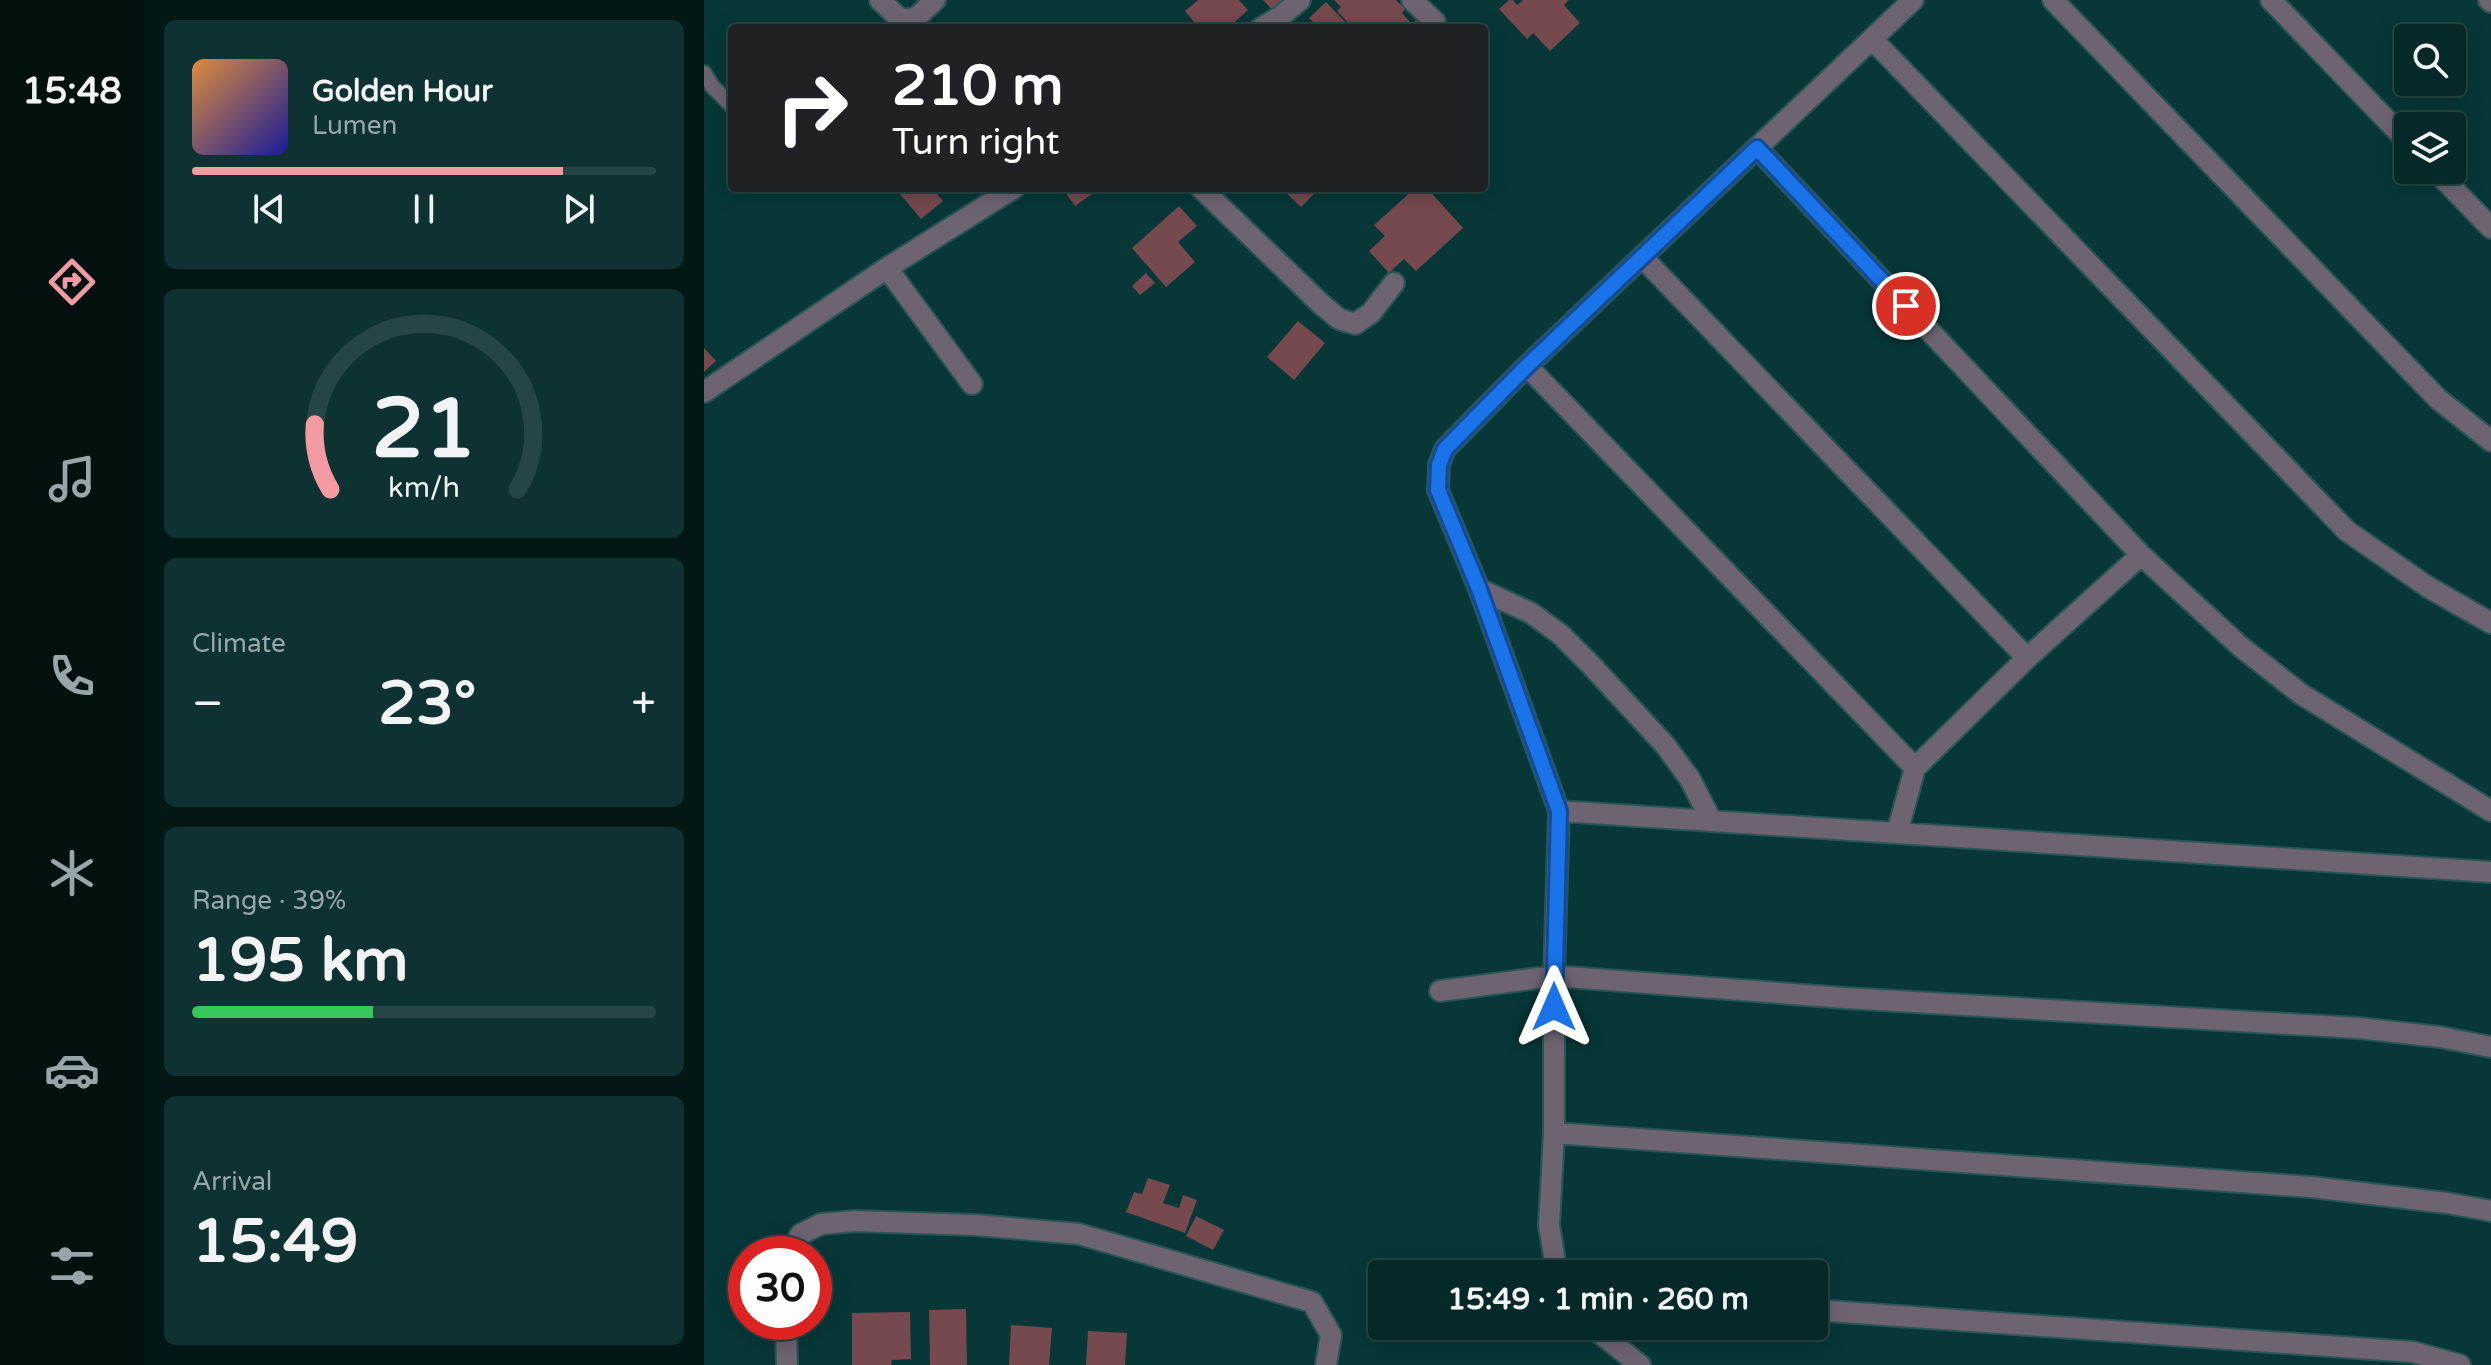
<!DOCTYPE html>
<meta charset="utf-8">
<style>
body{margin:0;font-family:"Varela Round",sans-serif;background:#0e3131;color:#f1f3f6;height:100vh;display:flex;flex-direction:column;font-size:30px;white-space:nowrap}
*{box-sizing:border-box;margin:0}
p{font-size:26px;color:#97a6a8}
.icon{flex:none;width:44px;height:44px;fill:none;stroke:currentColor;stroke-width:2;stroke-linecap:round;stroke-linejoin:round}
.map{position:relative;flex:1;overflow:hidden}
.side{display:flex;flex-direction:column;gap:20px;padding:20px;background:#031717;width:560px}
.side>*{flex:none}
.top-card{position:absolute;left:24px;top:24px;width:760px;height:168px;border-radius:8px;box-shadow:0 4px 20px #0003,0 0 0 2px #264546;background:#202124;color:#fff;overflow:hidden}
.fabs{position:absolute;left:1690px;top:24px;display:grid;gap:16px}
.fabs a{display:grid;place-items:center;width:72px;height:72px;border-radius:8px;background:#052929;box-shadow:0 4px 20px #0003,0 0 0 2px #264546;font-size:40px}
.speed{position:absolute;left:24px;top:1236px;display:flex;gap:16px;font-size:40px;font-weight:700;text-align:center}
.speed>*{display:grid;place-content:center;width:104px;height:104px;border-radius:50%;background:#052929;box-shadow:0 4px 20px #0003,0 0 0 2px #264546;line-height:1}
.speed .limit{border:12px solid #d22;background:#fff;color:#111}
.pin{position:absolute;display:grid;place-items:center;width:68px;height:68px;color:#fff;margin:-34px;border:4px solid #fff;border-radius:50%;box-shadow:0 2px 8px #0007}
.me{position:absolute;width:88px;margin:-44px;rotate:0deg;stroke-linejoin:round;filter:drop-shadow(0 0 6px #0008)}
.turn{display:flex;align-items:center;gap:28px;height:168px;padding:0 32px;font-size:36px}
.turn .icon{width:104px;height:104px;stroke-width:2.5}
.turn b{display:block;font-size:56px;line-height:68px}
.big{font-size:60px;font-weight:700;line-height:1.1}
.side .card{flex:1;display:flex;flex-direction:column;justify-content:center;gap:12px;min-width:0;padding:0 28px;border-radius:12px;background:#0e3131}
.side .dial{align-items:center;gap:0}
.dial svg{height:208px;overflow:visible;fill:none;stroke:#264546;stroke-width:7;stroke-linecap:round;text-anchor:middle}
.dial text{fill:#f1f3f6;stroke:none}
.song{display:flex;align-items:center;gap:24px}
.cover{width:96px;height:96px;border-radius:12px;background:linear-gradient(135deg,hsl(30 70% 55%),hsl(240 70% 35%))}
.played{height:8px;border-radius:4px;background:linear-gradient(90deg,#f49aa2 80%,#264546 80%)}
.keys{display:flex;justify-content:space-around;direction:ltr}
.heat{display:flex;justify-content:space-between;align-items:center;font-size:44px;direction:ltr}
.charge{height:12px;border-radius:6px;background:linear-gradient(90deg,#34c759 39%,#264546 0)}
.trip{position:absolute;left:664px;top:1260px;width:460px;height:80px;border-radius:8px;background:#052929;box-shadow:0 4px 20px #0003,0 0 0 2px #264546;font-weight:700;line-height:80px;text-align:center}
main{display:flex;flex:1;min-height:0}
.menu{display:flex;flex-direction:column;width:144px;justify-content:space-around;align-items:center;background:#021010;color:#97a6a8}
.menu .icon{width:56px;height:56px}
.menu .on{color:#f49aa2}
.menu b{font-size:36px;color:#f1f3f6}
.map>svg:first-child{display:block}
.building{fill:#75494d}
.lines{fill:none;stroke-linecap:round;stroke-linejoin:round}
.lane-casing{stroke:#285555;stroke-width:18}
.street-casing{stroke:#285555;stroke-width:24}
.lane{stroke:#6d6372;stroke-width:14}
.street{stroke:#6d6372;stroke-width:20}
.route-casing{stroke:#114b97;stroke-width:20}
.route{stroke:#1a73e8;stroke-width:14}
</style>
<main>
<nav class="menu">
<b>15:48</b>
<svg class="icon on" aria-label="directions" viewBox="0 0 24 24"><path d="M12 3l9 9-9 9-9-9zM9 14v-3h6M13 9l2 2-2 2"/></svg>
<svg class="icon" aria-label="music" viewBox="0 0 24 24"><path d="M9 18V5l10-2v13"/><circle cx="6" cy="18" r="3"/><circle cx="16" cy="16" r="3"/></svg>
<svg class="icon" aria-label="phone" viewBox="0 0 24 24"><path d="M5 4h4l2 5-3 2q2 4 5 5l2-3 5 2v4C11 20 4 13 5 4z"/></svg>
<svg class="icon" aria-label="climate" viewBox="0 0 24 24"><path d="M12 3v18M4 7l16 10M4 17L20 7"/></svg>
<svg class="icon" aria-label="car" viewBox="0 0 24 24"><path d="M5 17H2v-5l4-1 3-4h7l3 4 3 1v5h-3M9 17h6M6 11h13"/><circle cx="7" cy="17" r="2"/><circle cx="17" cy="17" r="2"/></svg>
<svg class="icon" aria-label="filters" viewBox="0 0 24 24"><path d="M4 7h16M4 17h16"/><circle cx="9" cy="7" r="2"/><circle cx="15" cy="17" r="2"/></svg>
</nav>
<section class="side">
<div class="card">
<div class="song"><i class="cover"></i><div><b>Golden Hour</b><p>Lumen</p></div></div>
<div class="played"></div>
<div class="keys"><svg class="icon" aria-label="previous" viewBox="0 0 24 24"><path d="M18 5L8 12l10 7zM5 5v14"/></svg><svg class="icon" aria-label="pause" viewBox="0 0 24 24"><path d="M8 5v14M16 5v14"/></svg><svg class="icon" aria-label="next" viewBox="0 0 24 24"><path d="M6 5l10 7-10 7zM19 5v14"/></svg></div>
</div>
<div class="card dial"><svg viewBox="0 0 100 80">
<path d="M14 69A42 42 0 1 1 86 69"/>
<path d="M14 69A42 42 0 0 1 8 44" stroke="#f49aa2"/>
<text x="50" y="56" font-size="32" font-weight="700">21</text>
<text x="50" y="72" font-size="11">km/h</text>
</svg></div>
<div class="card"><p>Climate</p>
<div class="heat"><a>−</a><b class="big">23°</b><a>+</a></div>
</div>
<div class="card"><p>Range · 39%</p><b class="big">195 km</b><div class="charge"></div></div>
<div class="card"><p>Arrival</p><b class="big">15:49</b></div>
</section>
<div class="map">
<svg width="1787" height="1365" viewBox="0 0 1787 1365">
<rect width="100%" height="100%" fill="#073737"/>
<!-- building -->
<path class="building" d="M494 0H535L544 10 524 28H495L481 11Z
M559 0H587L572 14Z
M630 0H692L701 9 698 13 707 23 701 28H649L633 11 637 7Z
M805 0H809L813 5 819 0H865L860 5 876 23 846 51 829 33 823 39 795 9Z
M622 2 647 28H615L605 18Z
M713 19 722 28H704Z
M191 188H228L239 201 217 219Z
M358 188H388L391 192 371 206Z
M577 188H616L597 207Z
M711 188H723L759 228 712 271 700 259 685 273 665 251 681 236 670 225Z
M475 206 493 226 474 242 491 262 462 287 428 248Z
M442 273 451 283 436 295 428 286Z
M594 321 621 343 590 380 563 357Z
M0 348 12 361 0 372Z
M444 1178 466 1185 459 1203 475 1208 479 1195 493 1200 481 1233 422 1212 430 1192 438 1194Z
M492 1216 520 1230 509 1250 482 1236Z
M262 1309 263 1365H226L225 1310Z
M206 1312 207 1359 188 1360 187 1365H148V1313Z
M307 1325 348 1328 345 1365H305Z
M384 1331 423 1333 421 1365H382Z"/>
<g class="lines">
<defs>
<path id="lane" d="M0 73 8 86 28 106"/>
<path id="street" d="M176 0 197 20 212 18 231 0
M708 0 731 22
M1349 0 1734 399 1787 441
M1567 0 1704 142
M1785 0 1787 2
M557 28 577 16 596 0
M1168 39 1643 531 1724 587 1787 623
M1053 148 1437 555 1537 647 1597 694 1787 811
M1731 170 1787 228
M497 188 616 303 635 319 651 324 667 313 690 283
M939 258 1323 658
M183 268 268 384
M823 366 1211 768
M0 392 183 268 310 188
M775 589 827 613 856 634 887 665 961 745 986 779 1007 820
M855 811 1787 872
M1193 833 1211 768 1323 658 1437 555
M736 991 850 976 1141 998 1654 1028 1736 1037 1787 1047
M850 1133 1607 1187 1743 1203 1787 1211
M85 1254 97 1234 117 1224 151 1221 272 1225 375 1234 608 1302 627 1335 622 1365
M853 1274 845 1225 850 1133V976L855 811 775 589 734 490 735 465 741 449 823 366 1209 0
M1110 1310 1709 1352 1756 1365
M82 1322 83 1365
M887 1326 936 1365"/>
</defs>
<!-- lane casing -->
<use href="#lane" class="lane-casing"/>
<!-- street casing -->
<use href="#street" class="street-casing"/>
<!-- lane -->
<use href="#lane" class="lane"/>
<!-- street -->
<use href="#street" class="street"/>
</g>
<g class="lines">
<defs>
<path id="route" d="M850 1007 855 811 775 589 734 490 735 465 741 449 823 366 1053 148 1202 306"/>
</defs>
<!-- route casing -->
<use href="#route" class="route-casing"/>
<!-- route -->
<use href="#route" class="route"/>
</g>
</svg>
<div class="fabs">
<a><svg class="icon" aria-label="search" viewBox="0 0 24 24"><circle cx="10" cy="10" r="6"/><path d="M15 15l6 6"/></svg></a>
<a><svg class="icon" aria-label="layers" viewBox="0 0 24 24"><path d="M12 4l9 5-9 5-9-5zM3 14l9 5 9-5"/></svg></a>
</div>
<div class="speed"><div class="limit">30</div></div>
<div class="pin" style="left:1202px;top:306px;background:#d93025"><svg class="icon" aria-label="arrive" viewBox="0 0 24 24"><path d="M6 21V4h12l-3 4 3 4H6"/></svg></div>
<svg class="me" style="left:850px;top:1007px" viewBox="-20 -20 40 40"><path d="M0-17L14 15 0 8-14 15z" fill="#1a73e8" stroke="#fff" stroke-width="4"/></svg>
<div class="trip">15:49 · 1 min · 260 m</div>
<div class="top-card">
<div class="turn"><svg class="icon" aria-label="right" viewBox="0 0 24 24"><path d="M7 20v-9h11M14 6l5 5-5 5"/></svg><div><b>210 m</b>Turn right</div></div>
</div>
</div>
</main>
